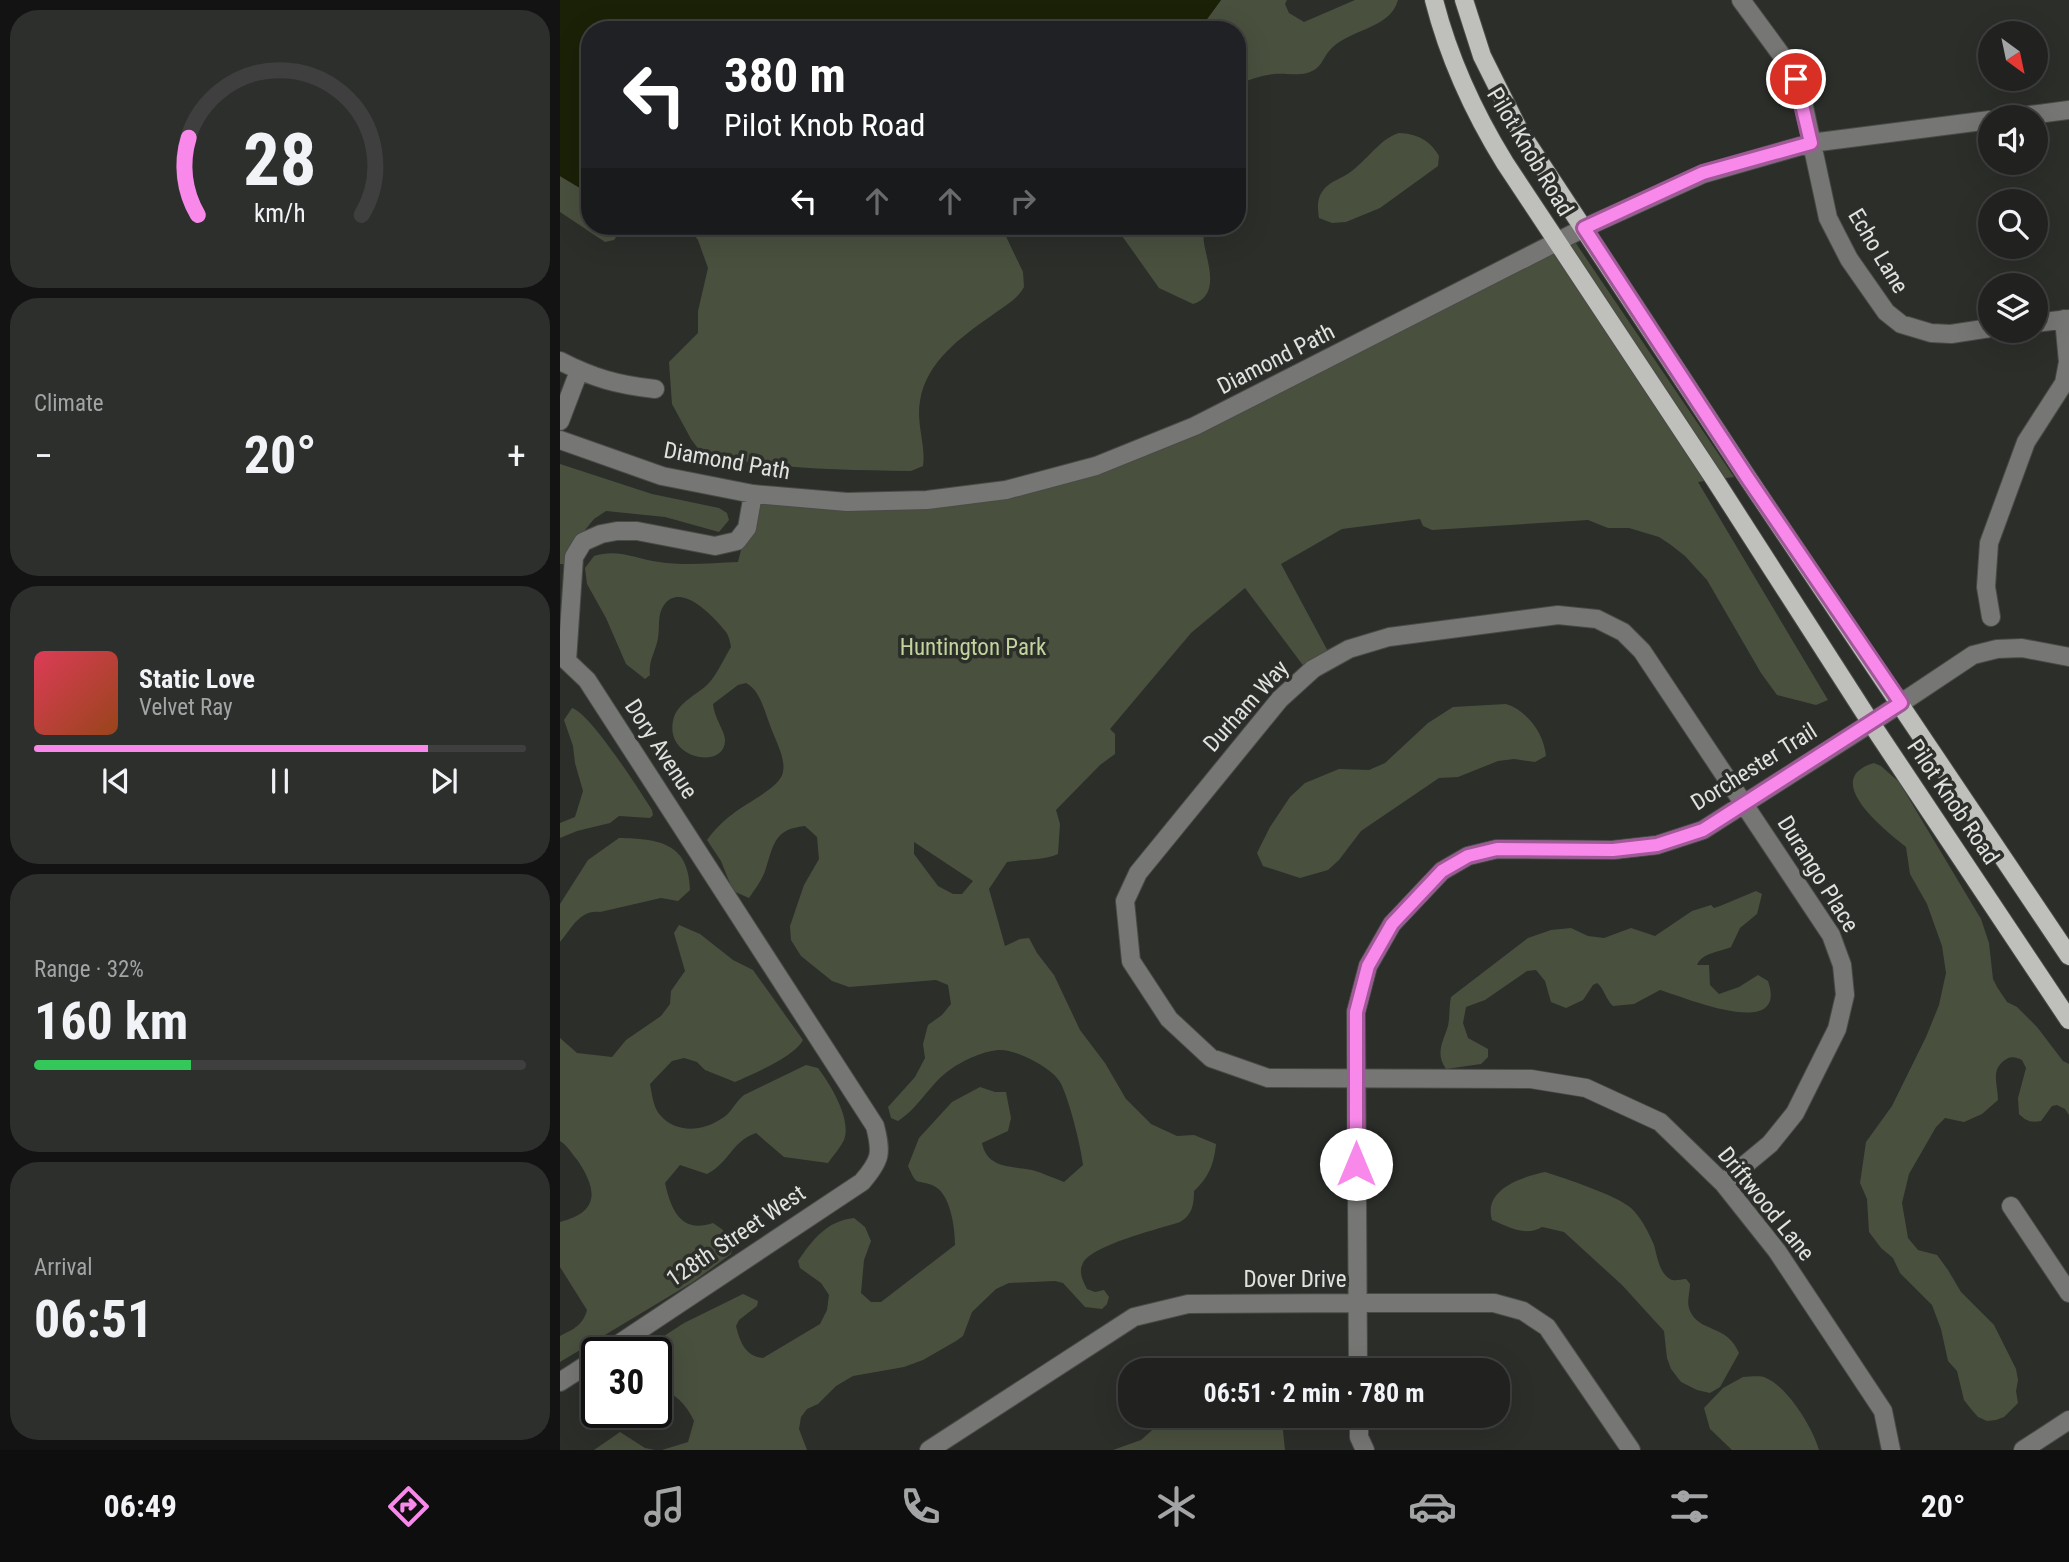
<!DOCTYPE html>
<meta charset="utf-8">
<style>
body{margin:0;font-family:"Roboto Condensed",sans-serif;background:#2d2f2d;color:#f1f3f6;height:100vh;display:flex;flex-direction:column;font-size:26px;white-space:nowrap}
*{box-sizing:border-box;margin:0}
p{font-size:23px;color:#a2a4a5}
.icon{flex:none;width:38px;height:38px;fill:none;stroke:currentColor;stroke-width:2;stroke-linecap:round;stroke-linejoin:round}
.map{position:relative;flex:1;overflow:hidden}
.side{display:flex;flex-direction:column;gap:10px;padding:10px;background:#121312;width:560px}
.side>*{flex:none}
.banner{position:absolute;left:21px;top:21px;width:665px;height:214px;border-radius:28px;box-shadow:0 7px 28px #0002,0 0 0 2px #3e3f3e;background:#202124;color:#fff;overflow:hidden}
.needle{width:46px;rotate:147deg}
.controls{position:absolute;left:1418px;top:21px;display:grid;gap:14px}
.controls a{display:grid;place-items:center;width:70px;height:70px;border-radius:50%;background:#212220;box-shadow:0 7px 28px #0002,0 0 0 2px #3e3f3e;font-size:35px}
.speed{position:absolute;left:21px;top:1337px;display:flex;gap:14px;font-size:35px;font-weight:700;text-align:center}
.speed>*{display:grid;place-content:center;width:91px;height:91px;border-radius:50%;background:#212220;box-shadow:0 7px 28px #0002,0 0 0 2px #3e3f3e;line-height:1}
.speed .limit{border:4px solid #111;border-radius:10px;background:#fff;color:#111}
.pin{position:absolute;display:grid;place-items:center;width:60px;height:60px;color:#fff;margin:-30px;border:4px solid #fff;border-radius:50%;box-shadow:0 2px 7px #0007}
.me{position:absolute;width:77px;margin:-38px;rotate:0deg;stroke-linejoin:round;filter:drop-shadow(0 0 5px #0008)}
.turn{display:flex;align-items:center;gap:24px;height:147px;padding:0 28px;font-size:32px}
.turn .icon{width:91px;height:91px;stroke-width:2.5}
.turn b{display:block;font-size:49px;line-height:60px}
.lanes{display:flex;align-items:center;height:66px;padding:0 28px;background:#0003;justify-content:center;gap:35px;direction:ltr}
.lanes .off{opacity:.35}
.big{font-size:52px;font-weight:700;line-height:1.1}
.side .widget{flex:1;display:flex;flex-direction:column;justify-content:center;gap:10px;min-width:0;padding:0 24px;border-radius:28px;background:#2d2f2d}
.side .dial{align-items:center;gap:0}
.dial svg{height:182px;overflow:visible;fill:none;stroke:#3e3f3e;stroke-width:7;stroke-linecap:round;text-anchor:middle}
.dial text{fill:#f1f3f6;stroke:none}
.song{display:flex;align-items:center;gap:21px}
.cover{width:84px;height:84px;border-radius:10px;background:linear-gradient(135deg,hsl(350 70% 55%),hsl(20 70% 35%))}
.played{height:7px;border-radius:4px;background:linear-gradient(90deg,#f888ea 80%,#3e3f3e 80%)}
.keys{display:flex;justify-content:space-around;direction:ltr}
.heat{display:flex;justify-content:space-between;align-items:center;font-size:38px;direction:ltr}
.charge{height:10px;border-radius:5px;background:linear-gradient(90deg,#34c759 32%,#3e3f3e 0)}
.trip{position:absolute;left:558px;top:1358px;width:392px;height:70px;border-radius:28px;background:#212220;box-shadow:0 7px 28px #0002,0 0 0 2px #3e3f3e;font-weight:700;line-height:70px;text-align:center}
.menu{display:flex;height:112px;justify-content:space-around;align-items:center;background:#0d0e0d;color:#a2a4a5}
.menu .icon{width:49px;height:49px}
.menu .on{color:#f888ea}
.menu b{font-size:32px;color:#f1f3f6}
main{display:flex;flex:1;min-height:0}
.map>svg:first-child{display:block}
.green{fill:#4a503e;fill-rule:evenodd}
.water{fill:#1a2107}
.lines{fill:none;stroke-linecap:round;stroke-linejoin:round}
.minor-casing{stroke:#494b47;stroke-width:20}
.major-casing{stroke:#494b47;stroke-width:20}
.minor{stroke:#767775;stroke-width:18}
.major{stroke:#bfc0bc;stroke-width:18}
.route-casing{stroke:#a15898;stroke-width:18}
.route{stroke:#f888ea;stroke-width:12}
.labels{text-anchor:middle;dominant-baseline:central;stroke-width:7;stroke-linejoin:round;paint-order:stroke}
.street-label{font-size:23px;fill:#e1e2e0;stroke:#2c2e2a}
.park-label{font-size:23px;fill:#c3d39d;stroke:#2c2e2a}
</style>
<main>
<section class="side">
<div class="widget dial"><svg viewBox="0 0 100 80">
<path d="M14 69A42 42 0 1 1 86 69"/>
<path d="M14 69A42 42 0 0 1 10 35" stroke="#f888ea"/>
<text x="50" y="56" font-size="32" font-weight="700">28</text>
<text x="50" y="72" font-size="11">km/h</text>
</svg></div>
<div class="widget"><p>Climate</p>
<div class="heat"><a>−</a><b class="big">20°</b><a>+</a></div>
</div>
<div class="widget">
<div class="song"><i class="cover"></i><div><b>Static Love</b><p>Velvet Ray</p></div></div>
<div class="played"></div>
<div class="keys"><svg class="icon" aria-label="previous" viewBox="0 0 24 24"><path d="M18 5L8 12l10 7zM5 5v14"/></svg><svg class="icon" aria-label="pause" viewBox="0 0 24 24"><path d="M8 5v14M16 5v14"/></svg><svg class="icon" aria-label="next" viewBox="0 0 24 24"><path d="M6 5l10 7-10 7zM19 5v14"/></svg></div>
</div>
<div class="widget"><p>Range · 32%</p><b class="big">160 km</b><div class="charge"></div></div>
<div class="widget"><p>Arrival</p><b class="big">06:51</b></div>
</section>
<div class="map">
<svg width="1509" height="1450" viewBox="0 0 1509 1450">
<rect width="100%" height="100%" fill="#2c2e2a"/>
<!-- green -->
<path class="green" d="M661 0H727L725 4 729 13 744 22 795 0H838C830 30 787 29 769 51 762 60 761 69 747 73 735 76 726 73 714 74 702 75 689 80 677 84V30H639Z
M839 133C857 134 870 140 879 156L878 166 820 208 786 222 772 223 759 218C757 206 757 196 766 187 772 181 782 178 789 173 807 161 819 139 839 133Z
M0 176 30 194V226H64L54 240 45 242 0 212Z
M127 226H441L463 272 464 287C457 300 443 307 431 316 401 337 366 362 360 401 356 424 366 445 363 466L351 471C278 470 213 469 142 454L131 439 112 404 109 362 138 333V311L148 268 138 240Z
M555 226H645C644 231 643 237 644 243 647 262 661 295 633 304L599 288Z
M1011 236 1174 477 1138 482 1268 700 1256 705 1217 695 1201 673 1147 580 1125 556 1111 545 1099 537 1069 528H1048L1028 520 872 530 863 526 860 519 782 529 721 564 771 657 748 672 685 588 631 633 550 729 555 734V754L540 765 496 810 500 824 498 854C482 861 464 859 447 862L429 889 445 946 460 939 469 938 477 953 494 975 520 1030 545 1063 566 1099 591 1124 617 1136 634 1135 656 1144C654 1164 649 1177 634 1191 634 1205 632 1215 620 1222 599 1229 532 1245 523 1263 518 1272 523 1281 527 1289L535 1292 544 1290 549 1297 547 1304 542 1309 525 1307 503 1283 495 1281 449 1283 436 1289 412 1312 403 1336 396 1341 363 1360 344 1367 293 1376 276 1386 258 1404 247 1409 241 1417 239 1429 247 1450H102L128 1442 134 1421C126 1404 115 1392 96 1388V1353H78L124 1323 183 1294 198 1301 197 1306 179 1320 176 1326C180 1342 185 1356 203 1358L260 1324 267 1310 269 1295 261 1283 240 1268 238 1261C253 1239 267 1221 294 1218L305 1227 311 1241 304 1260 301 1293 311 1302H321L395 1245C395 1229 391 1192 372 1185 354 1179 357 1186 348 1166L359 1138 392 1102 420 1087 435 1092H446L451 1118 448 1131 422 1143C427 1169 452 1166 472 1170 483 1173 493 1178 504 1182L523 1165C521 1147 509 1098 500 1082 492 1068 457 1050 441 1050 425 1050 404 1060 391 1069 370 1083 360 1107 338 1121L331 1118 328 1107 355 1077 365 1058 363 1044 368 1025 382 1015 391 1004 388 985 376 980 289 987 272 981 241 956 231 940 230 926 244 885 259 859 257 837 245 826C215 829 214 843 206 868 203 879 195 889 189 898L173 891 161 861 147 840C155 829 163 821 174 813 186 803 221 787 223 772 226 757 214 738 210 725 204 710 200 690 186 683L178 685 153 704C154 717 164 730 165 739 167 771 101 760 114 717 120 701 137 695 148 684 157 675 164 658 171 647 170 642 169 636 166 632 154 617 121 581 104 605 97 615 100 626 98 638 96 651 88 661 90 675L85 679 66 664 46 618 27 584 25 568 34 556C58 548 76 559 99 562 125 566 152 563 178 562L195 495 414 491 553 457ZM354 842 413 881 402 894H393L378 886 354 854Z
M0 464 92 494 159 508 167 513 169 520 159 532 105 517 46 511 34 519 11 547 4 564H0Z
M946 704C968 711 984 734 986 756L975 762 954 759 938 761 898 777 879 778 801 831 779 860 768 870 740 878 703 866 697 853 710 827 730 797 745 783 779 769 809 770 825 763 868 723 893 707Z
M12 708C30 713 80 791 92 810L93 815 90 818 59 816 50 823 17 831 0 838V823L15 817 23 791 15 763 13 746 4 720Z
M1314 763 1321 766 1339 782 1421 919 1429 943 1433 979 1437 987 1447 1002 1457 1007 1477 1027 1503 1061 1509 1064V1115L1505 1109 1497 1105 1492 1106 1481 1121C1471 1123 1466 1121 1459 1114L1458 1098 1466 1068 1462 1060C1455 1057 1451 1056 1445 1060 1430 1070 1438 1085 1438 1100L1422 1114 1404 1122 1385 1118 1376 1127 1349 1174 1342 1203 1348 1238 1358 1250 1377 1255 1388 1270 1401 1292 1434 1325 1456 1369 1458 1380 1456 1391 1458 1403 1444 1417 1436 1420 1427 1421 1418 1417 1411 1409 1404 1400 1397 1371 1388 1361 1381 1329 1372 1305 1340 1273 1333 1258 1321 1248 1309 1232 1307 1199 1300 1183 1306 1142 1332 1106 1366 1037 1379 1005 1386 973 1382 946 1367 904 1350 874 1346 847C1326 831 1259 779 1314 763Z
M59 838C98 839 129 842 130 890L118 901 101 898 40 912C20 909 12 928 0 942V904L28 860Z
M1196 891 1202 894 1197 914 1180 928 1171 947C1159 952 1142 953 1137 965H1149L1150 985 1159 994 1179 987 1198 975 1208 981C1229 1042 1124 997 1100 990L1074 1004 1053 1006C1046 1000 1044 988 1037 983L1033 985 1023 1000 1006 1008 991 1002 985 981 976 970 967 971 925 1000 906 1007 903 1023 908 1038 928 1049V1057L921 1064 886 1069C875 1053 883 1042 888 1026 890 1017 889 1006 891 997L968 938 991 930 1011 928 1028 936 1044 938 1071 928 1095 936 1132 911 1151 905 1154 908 1160 906Z
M119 925 140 934 173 960 193 970 243 1040C234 1057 193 1074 175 1082L145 1070 137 1062 124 1058 112 1061 90 1084C92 1094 93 1107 100 1115 116 1134 143 1131 161 1119 171 1114 175 1102 184 1095L246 1065 258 1068C270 1084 292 1119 284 1140 280 1148 273 1156 268 1163L224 1157 196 1133C171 1142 170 1162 147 1174L120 1165 105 1183C111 1210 121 1234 153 1223 166 1232 175 1238 171 1254L133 1282 0 1362V1336C14 1329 23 1325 27 1310L0 1267V1222C39 1212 38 1191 18 1161 12 1154 8 1146 0 1141V1038L17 1053 52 1057 66 1040 101 1016 110 1004 111 991 125 971 114 933Z
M985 1172C1004 1178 1056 1195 1071 1208 1081 1217 1089 1233 1094 1245 1097 1255 1099 1273 1110 1279 1115 1282 1120 1279 1126 1279L1130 1284C1130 1293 1126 1302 1130 1311 1140 1333 1167 1324 1179 1353L1160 1387 1150 1393 1137 1390 1121 1382 1111 1369 1107 1358 1104 1331 1062 1285 1004 1232 982 1227C965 1237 949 1227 932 1220 923 1189 962 1177 985 1172Z
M1183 1377C1190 1377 1200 1375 1206 1378 1228 1387 1253 1428 1259 1450H1172L1150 1429 1144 1408 1163 1388Z
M608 1416H717L723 1431 725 1450H553L581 1440Z
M60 1432 85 1448 95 1450H34Z"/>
<!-- water -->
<path class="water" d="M0 0H661L639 30H30V194L0 176Z"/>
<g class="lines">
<defs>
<path id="minor" d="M1181 0 1231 68 1240 88 1268 218 1289 259 1326 312 1341 324 1371 333 1391 334 1430 328
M1454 117 1509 110
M1475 323 1509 319
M0 361C33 378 58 385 95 389
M0 421 19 371
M0 440 102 476 193 494 287 502 367 500 446 490 536 466 635 426 1024 228 1143 174 1251 143 1430 120
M1431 617 1426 587 1429 543 1466 442 1504 383 1508 362 1504 319
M1163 1183 1210 1144 1235 1113 1277 1029 1285 995 1282 965 1271 935 1082 651 1063 632 1037 619 998 615 829 637 789 649 753 669 720 699 578 873 565 901 571 961 609 1019 651 1058 708 1078 971 1079 1026 1088 1100 1122 1163 1183 1217 1251 1323 1411 1331 1450
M1451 1206 1509 1293
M45 1353 302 1182C321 1160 322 1153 315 1126L27 680 7 661 14 557 23 542 41 534 57 531H77L155 546 177 541 187 528 193 494
M798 1370 796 1012 808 966 832 924 882 871 908 856 937 849 1053 850 1097 845 1143 830 1311 723 1413 655 1437 649 1462 648 1509 657
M0 1382 37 1358
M799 1416V1437L805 1450
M369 1450 574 1317 628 1304 796 1303H934L963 1311 987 1327 1071 1450
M1463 1450 1509 1420"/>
<path id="major" d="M874 0C889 59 913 111 945 163L1155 480 1311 723 1509 1020
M904 0 922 56 960 132 1187 477 1509 956"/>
</defs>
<!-- minor casing -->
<use href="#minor" class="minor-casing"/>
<!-- major casing -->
<use href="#major" class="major-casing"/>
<!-- minor -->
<use href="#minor" class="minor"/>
<!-- major -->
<use href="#major" class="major"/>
</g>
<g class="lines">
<defs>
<path id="route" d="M796 1164V1012L808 966 832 924 882 871 908 856 937 849 1053 850 1097 845 1143 830 1341 703 1187 477 1024 228 1143 173 1251 143 1236 79"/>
</defs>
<!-- route casing -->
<use href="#route" class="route-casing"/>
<!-- route -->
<use href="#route" class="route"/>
</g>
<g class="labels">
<!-- street labels -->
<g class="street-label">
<text transform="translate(970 152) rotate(59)">Pilot Knob Road</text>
<text transform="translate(1318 251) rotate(59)">Echo Lane</text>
<text transform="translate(716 359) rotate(-27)">Diamond Path</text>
<text transform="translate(167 461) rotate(10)">Diamond Path</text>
<text transform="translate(686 706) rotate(-48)">Durham Way</text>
<text transform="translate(101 749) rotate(57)">Dory Avenue</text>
<text transform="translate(1194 767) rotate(-32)">Dorchester Trail</text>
<text transform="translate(1393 802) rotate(56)">Pilot Knob Road</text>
<text transform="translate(1258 874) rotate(58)">Durango Place</text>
<text transform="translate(1206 1204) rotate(51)">Driftwood Lane</text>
<text transform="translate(176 1236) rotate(-34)">128th Street West</text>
<text x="735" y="1279">Dover Drive</text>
</g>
<!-- park labels -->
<g class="park-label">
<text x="413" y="647">Huntington Park</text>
</g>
</g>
</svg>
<div class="controls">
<a><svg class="needle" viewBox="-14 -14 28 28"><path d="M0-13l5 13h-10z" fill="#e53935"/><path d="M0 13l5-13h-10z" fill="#a2a4a5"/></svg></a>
<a><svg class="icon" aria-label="sound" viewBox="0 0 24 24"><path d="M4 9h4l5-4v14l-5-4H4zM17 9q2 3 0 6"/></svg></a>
<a><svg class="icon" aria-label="search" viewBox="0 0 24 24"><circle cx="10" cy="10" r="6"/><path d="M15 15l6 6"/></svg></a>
<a><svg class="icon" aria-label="layers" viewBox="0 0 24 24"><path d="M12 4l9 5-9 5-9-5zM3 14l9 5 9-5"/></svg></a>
</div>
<div class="speed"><div class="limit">30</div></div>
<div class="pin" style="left:1236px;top:79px;background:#d93025"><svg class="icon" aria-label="arrive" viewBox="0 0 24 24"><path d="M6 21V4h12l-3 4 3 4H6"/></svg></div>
<svg class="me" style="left:796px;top:1164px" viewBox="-20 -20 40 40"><circle r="19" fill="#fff"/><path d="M0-13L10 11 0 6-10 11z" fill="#f888ea"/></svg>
<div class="trip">06:51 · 2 min · 780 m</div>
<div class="banner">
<div class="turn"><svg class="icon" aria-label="left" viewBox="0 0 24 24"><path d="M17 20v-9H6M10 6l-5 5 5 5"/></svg><div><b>380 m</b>Pilot Knob Road</div></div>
<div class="lanes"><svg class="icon" aria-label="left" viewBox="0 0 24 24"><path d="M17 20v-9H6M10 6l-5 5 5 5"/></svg><svg class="icon off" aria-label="ahead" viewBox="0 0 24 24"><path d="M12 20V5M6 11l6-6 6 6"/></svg><svg class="icon off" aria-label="ahead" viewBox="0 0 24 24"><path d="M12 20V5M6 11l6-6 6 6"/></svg><svg class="icon off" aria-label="right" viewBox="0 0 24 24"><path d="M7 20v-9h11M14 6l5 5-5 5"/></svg></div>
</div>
</div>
</main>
<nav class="menu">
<b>06:49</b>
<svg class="icon on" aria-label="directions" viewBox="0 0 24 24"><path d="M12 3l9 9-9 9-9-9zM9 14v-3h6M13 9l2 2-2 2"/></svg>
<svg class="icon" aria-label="music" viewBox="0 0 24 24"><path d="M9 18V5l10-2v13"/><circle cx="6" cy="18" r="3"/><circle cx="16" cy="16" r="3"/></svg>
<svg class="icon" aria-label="phone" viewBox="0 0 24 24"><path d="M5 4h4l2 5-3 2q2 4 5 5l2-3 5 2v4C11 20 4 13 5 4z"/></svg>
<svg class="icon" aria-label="climate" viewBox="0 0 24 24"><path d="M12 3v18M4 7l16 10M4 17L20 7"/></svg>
<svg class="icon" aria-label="car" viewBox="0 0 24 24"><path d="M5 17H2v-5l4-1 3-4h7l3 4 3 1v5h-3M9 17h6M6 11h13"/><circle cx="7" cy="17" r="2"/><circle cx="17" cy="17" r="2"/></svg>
<svg class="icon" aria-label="filters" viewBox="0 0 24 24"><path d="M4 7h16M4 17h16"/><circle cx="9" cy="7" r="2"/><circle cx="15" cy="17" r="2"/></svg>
<b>20°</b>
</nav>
